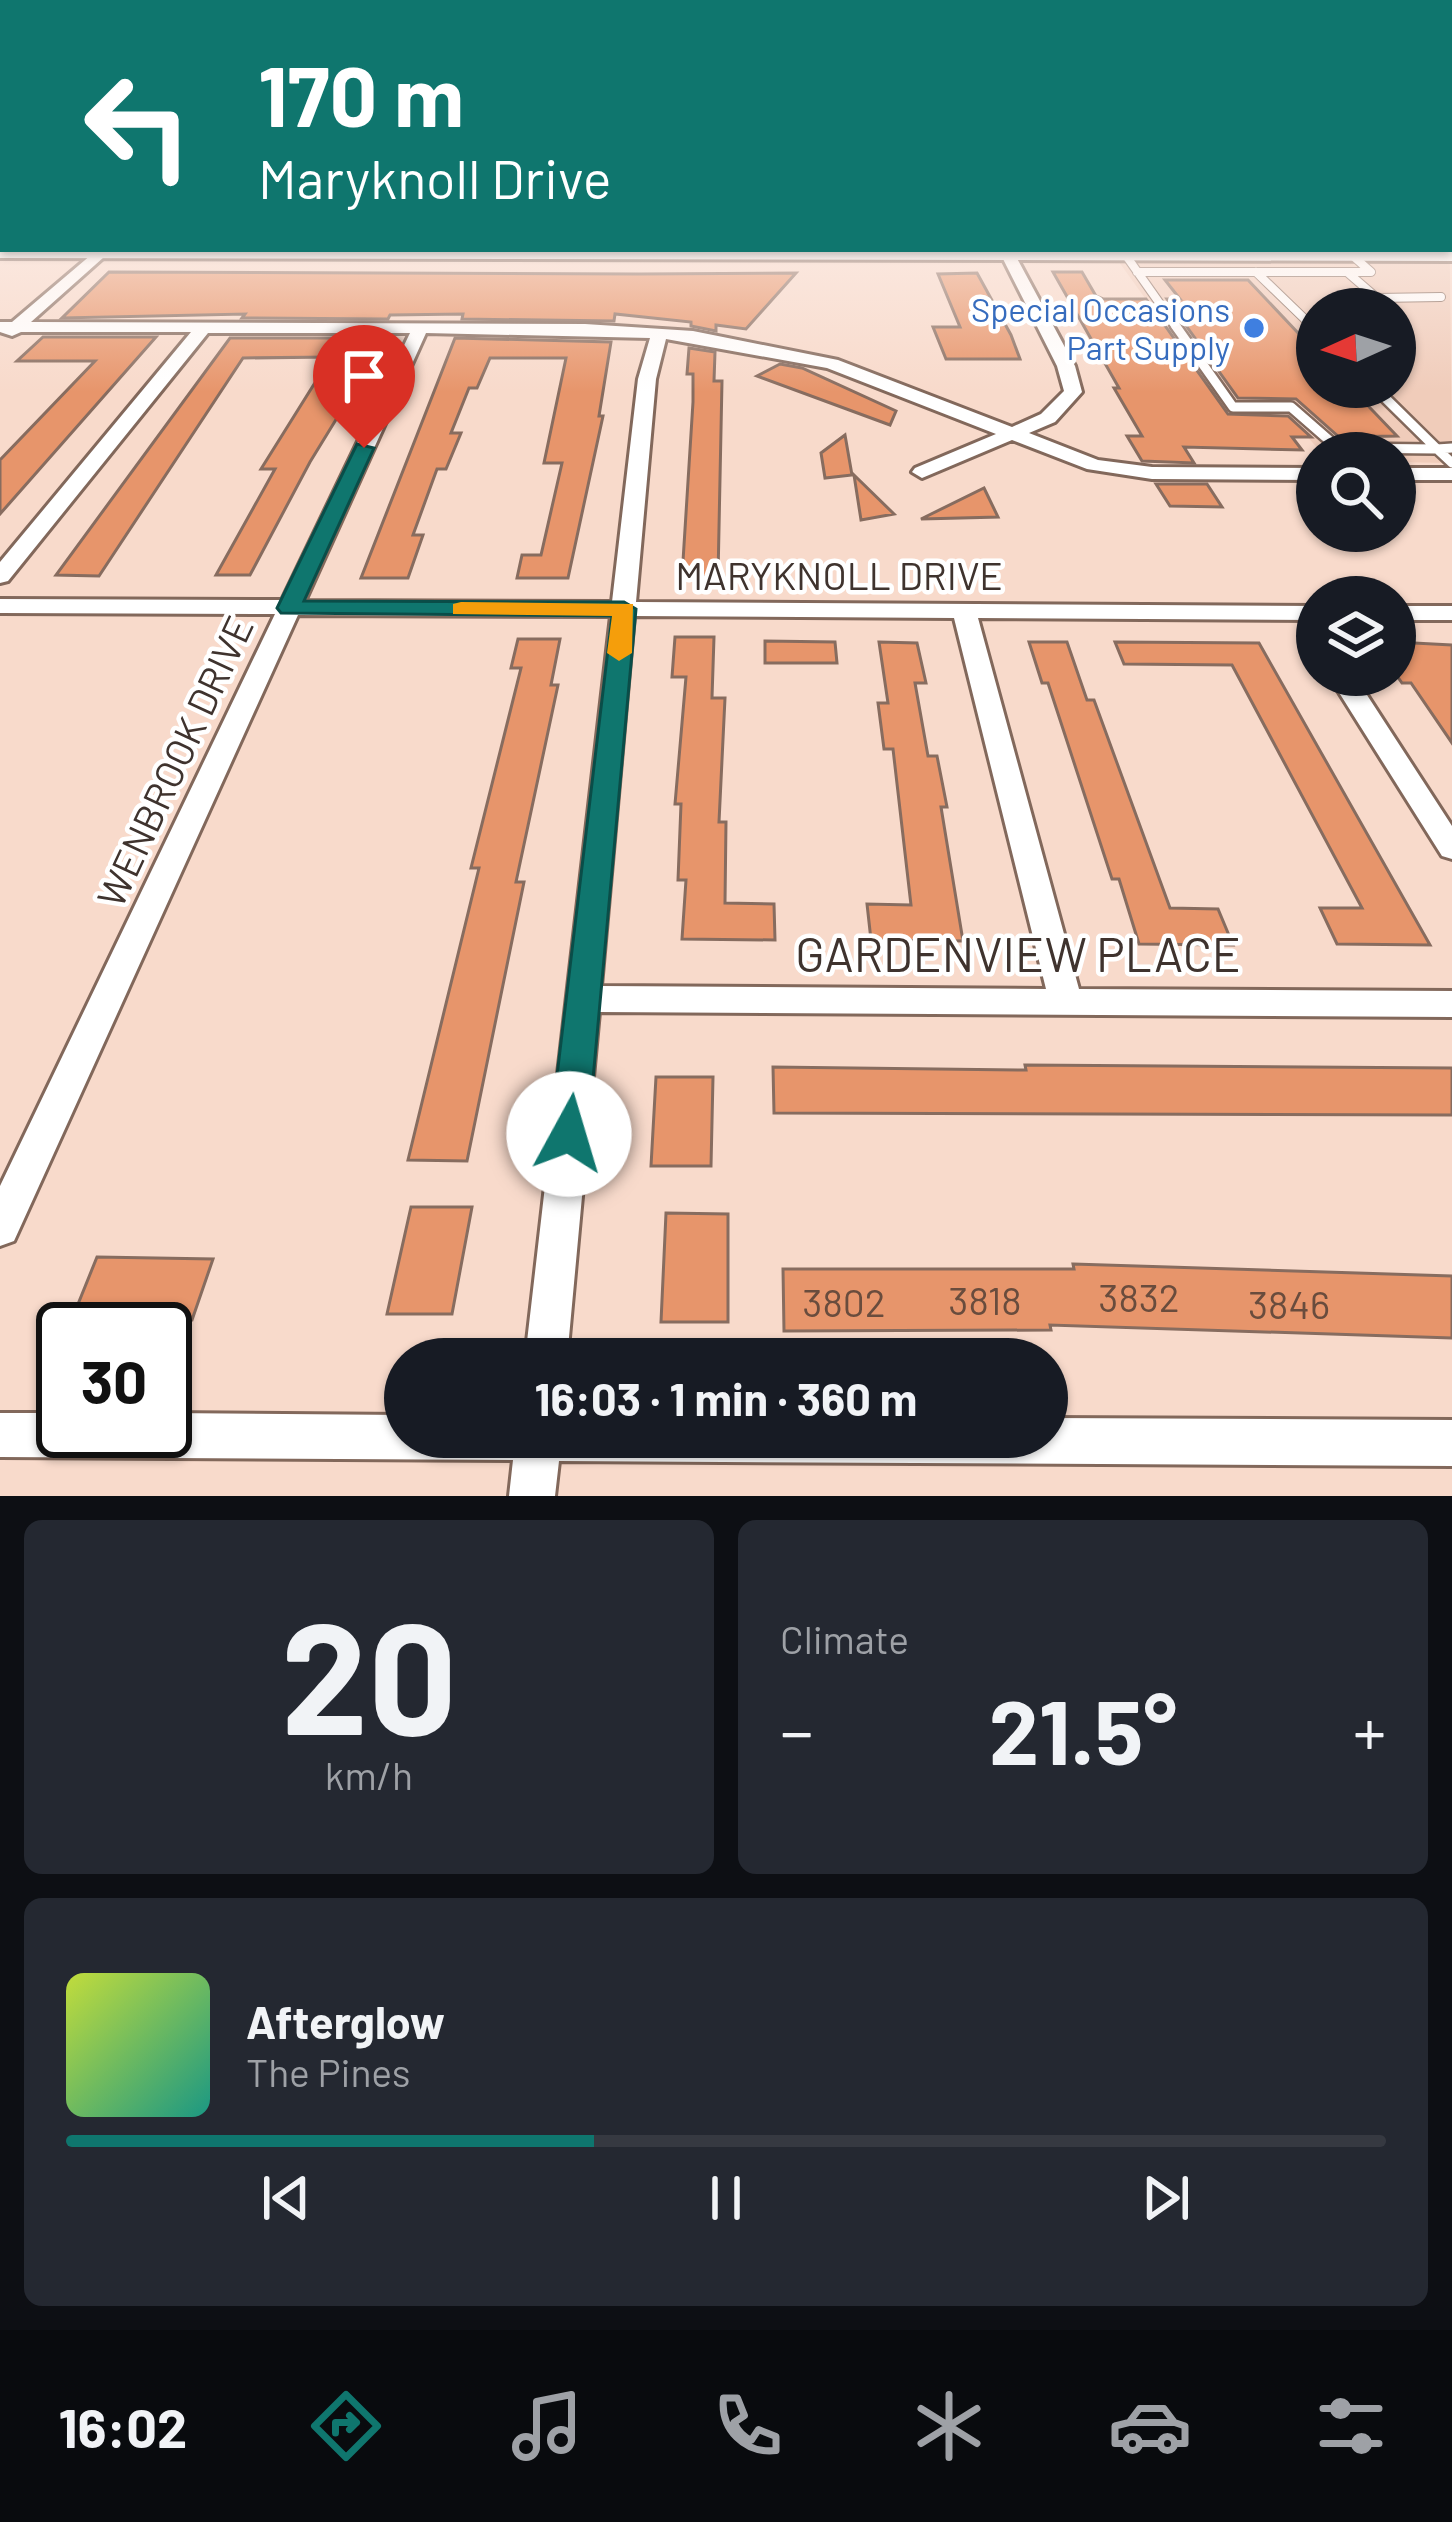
<!DOCTYPE html>
<meta charset="utf-8">
<style>
body{margin:0;font-family:Barlow,sans-serif;background:#242831;color:#f1f3f6;height:100vh;display:flex;flex-direction:column;font-size:45px;white-space:nowrap}
*{box-sizing:border-box;margin:0}
p{font-size:39px;color:#9ea1a6}
.icon{flex:none;width:66px;height:66px;fill:none;stroke:currentColor;stroke-width:2;stroke-linecap:round;stroke-linejoin:round}
.map{position:relative;height:1496px;overflow:hidden}
.drawer{display:flex;flex-direction:column;gap:24px;padding:24px;background:#0d0f14;flex:1}
.drawer>*{flex:none}
.banner{position:absolute;left:0px;top:0px;width:1452px;height:252px;box-shadow:0 3px 9px #0004;background:#0f766e;color:#fff;overflow:hidden}
.needle{width:78px;rotate:267deg}
.fabs{position:absolute;left:1296px;top:288px;display:grid;gap:24px}
.fabs a{display:grid;place-items:center;width:120px;height:120px;border-radius:50%;background:#171b24;box-shadow:0 3px 9px #0004;font-size:60px}
.speed{position:absolute;left:36px;top:1302px;display:flex;gap:24px;font-size:60px;font-weight:700;text-align:center}
.speed>*{display:grid;place-content:center;width:156px;height:156px;border-radius:50%;background:#171b24;box-shadow:0 3px 9px #0004;line-height:1}
.speed .limit{border:6px solid #111;border-radius:18px;background:#fff;color:#111}
.pin{position:absolute;display:grid;place-items:center;width:102px;height:102px;color:#fff;margin:-123px -51px;border-radius:50% 50% 50% 0;rotate:-45deg;box-shadow:0 0 12px #0007}
.pin .icon{rotate:45deg}
.me{position:absolute;width:132px;margin:-66px;rotate:6deg;stroke-linejoin:round;filter:drop-shadow(0 0 9px #0008)}
.turn{display:flex;align-items:center;gap:42px;height:252px;padding:0 60px;font-size:54px}
.turn .icon{width:156px;height:156px;stroke-width:2.5}
.turn b{display:block;font-size:84px;line-height:102px}
.big{font-size:90px;font-weight:700;line-height:1.1}
.drawer .tile{flex:1;display:flex;flex-direction:column;justify-content:center;gap:18px;min-width:0;padding:0 42px;border-radius:18px;background:#242831}
.drawer .dial{align-items:center;gap:0}
.dial b{font-size:156px;line-height:1}
.song{display:flex;align-items:center;gap:36px}
.cover{width:144px;height:144px;border-radius:18px;background:linear-gradient(135deg,hsl(70 70% 55%),hsl(170 70% 35%))}
.played{height:12px;border-radius:6px;background:linear-gradient(90deg,#0f766e 40%,#363941 40%)}
.keys{display:flex;justify-content:space-around;direction:ltr}
.heat{display:flex;justify-content:space-between;align-items:center;font-size:66px;direction:ltr}
.drawer .tiles{flex:1;display:grid;gap:24px;grid-template-columns:1fr 1fr}
.tile:last-child{grid-column:span 2}
.trip{position:absolute;left:384px;top:1338px;width:684px;height:120px;border-radius:60px;background:#171b24;box-shadow:0 3px 9px #0004;font-weight:700;line-height:120px;text-align:center}
.tab-bar{display:flex;height:192px;justify-content:space-around;align-items:center;background:#090b0e;color:#9ea1a6}
.tab-bar .icon{width:84px;height:84px}
.tab-bar .on{color:#0f766e}
.tab-bar b{font-size:54px;color:#f1f3f6}
.map>svg:first-child{display:block}
.built{fill:#f0ccba;fill-rule:evenodd}
.building{fill:#e7956b;stroke:#876c5f;stroke-width:3}
.lines{fill:none;stroke-linecap:round;stroke-linejoin:round}
.service-far1-casing{stroke:#82685b;stroke-width:10}
.service-casing{stroke:#82685b;stroke-width:14}
.minor-casing{stroke:#82685b;stroke-width:6}
.tertiary-casing{stroke:#82685b;stroke-width:6}
.secondary-casing{stroke:#82685b;stroke-width:6}
.service-far1{stroke:#fff;stroke-width:8}
.service{stroke:#fff;stroke-width:9}
.minor{fill:#fff;fill-rule:evenodd}
.tertiary{fill:#fff;fill-rule:evenodd}
.secondary{fill:#fff;fill-rule:evenodd}
.route{fill:#0f766e;stroke:#0a4d48;stroke-width:3}
.slow{fill:#f59e0b}
.shop-dot{fill:#3f7fe0;stroke:#fff;stroke-width:4.5}
.labels{text-anchor:middle;dominant-baseline:central;stroke-width:9;stroke-linejoin:round;paint-order:stroke}
.far-shop-label{font-size:33px;fill:#366cbe;stroke:#fff;text-anchor:end}
.street-label{font-size:39px;fill:#3f332e;stroke:#fff}
.near-number-label{font-size:39px;fill:#694c3d}
.near-street-label{font-size:48px;fill:#3f332e;stroke:#fff}
</style>
<div class="map">
<svg width="1452" height="1496" viewBox="0 0 1452 1496">
<rect width="100%" height="100%" fill="#f8dacb"/>
<!-- built -->
<path class="built" d="M1449 183 1452 463 1395 462V453H1322L1285 412 1226 411 1119 262 1267 263 1256 249H1449ZM1317 309H1395V387H1317Z"/>
<!-- building -->
<path class="building" d="M109 272 639 274 796 273 746 329 716 325V331L691 326V322L615 314 614 321 462 319 463 314 390 315 388 319 242 318 245 314 62 318Z
M1053 272H1082L1096 296 1103 299H1146L1228 414 1288 416 1311 437H1292L1302 450 1184 447 1194 463 1142 461 1127 436H1142L1114 388H1119Z
M977 273 1011 335 1020 359H946L933 327H960L938 274Z
M1165 280H1248L1317 353V387H1350L1397 436 1339 437 1296 399 1238 398 1167 299H1180Z
M43 337H156L0 514V460L95 361H17Z
M230 338H378L362 369H367L310 462 250 575H216L275 469H261L331 357 243 358 99 576 56 575Z
M455 338 611 342 599 416H603L568 578H517L522 555H541L554 498 562 463H544L566 358H490L477 388H469L451 433H461L446 469H437L413 535H423L408 578H361Z
M689 348 715 352 714 381H722L718 577H682L693 402V374H687Z
M780 364 802 368 896 411 890 425 757 376Z
M845 435 852 475 825 478 821 453Z
M854 475 894 514 861 520Z
M1156 484H1207L1222 507 1170 506Z
M984 488 998 517 921 519Z
M675 637H714L712 698H725L719 822H726L725 903 774 904 775 940 682 939 686 880H678L681 804H675L686 677H672Z
M518 639H560L551 685H558L516 882H524L467 1161 408 1160 479 868H471L521 668H511Z
M765 641 835 642 837 663H765Z
M879 642 917 643 926 683H915L928 756H937L947 807H941L963 941 871 940 867 904 911 905 893 749H884L878 703H888Z
M1029 642H1067L1087 700H1094L1170 908 1218 909 1233 945 1139 944 1119 879H1112L1048 683H1042Z
M1115 642 1259 643 1430 945 1337 944 1320 908H1362L1232 665 1124 664Z
M1395 642 1452 645V743L1411 683H1402L1395 673Z
M1025 1065 1452 1068V1115L774 1113 773 1067 1026 1070Z
M656 1077H713L711 1166H651Z
M411 1207H472L452 1314H387Z
M666 1213 728 1214V1322H661Z
M97 1257 213 1259 192 1320 72 1319Z
M1073 1264 1452 1276V1338L1050 1325 1051 1330 784 1331 783 1269H1074Z"/>
<g class="lines">
<defs>
<path id="service-far1" d="M1353 256 1371 272H1347L1377 298 1441 297
M1127 257 1177 328
M1137 272H1347
M1256 272 1314 328"/>
<path id="service" d="M1175 325 1233 407H1291L1338 448 1437 449 1452 463
M1311 325 1317 331
M1374 387 1437 449 1452 448"/>
<path id="minor" d="M98 249H113L31 322 585 324 693 331 838 360 1012 427 1041 414 1064 391 1057 366 998 249H1012L1075 366 1082 392 1055 422 1029 433 1098 460 1152 467 1317 468V480L1152 479 1087 469 1012 440 922 478 912 472 915 468 996 434 827 368 666 339 656 379 636 602 1317 606V620L978 618 1079 989 1452 991V1017L599 1012 567 1359H525L611 616 298 615 14 1241 0 1246V1186L275 614 0 613V599L282 600 410 333H208L8 581 0 583V562L191 332H21L12 336 0 332V322H12ZM426 333 650 338 638 379 612 602 305 601ZM634 616 954 618 1046 989 601 986Z
M1395 468H1452V480H1395Z
M1395 606H1452V620H1395Z
M1328 675H1354L1452 826V859L1442 856Z
M0 1413H63V1431H165V1413L405 1415V1437H1047V1418L1452 1420V1466L559 1461 555 1496H509L513 1460 0 1457Z"/>
<path id="tertiary" d="M0 248 1452 251V261L0 258Z"/>
<path id="secondary" d="M1449 235 1452 236V249L1449 248Z"/>
</defs>
<!-- service-far1 casing -->
<use href="#service-far1" class="service-far1-casing"/>
<!-- service casing -->
<use href="#service" class="service-casing"/>
<!-- minor casing -->
<use href="#minor" class="minor-casing"/>
<!-- tertiary casing -->
<use href="#tertiary" class="tertiary-casing"/>
<!-- secondary casing -->
<use href="#secondary" class="secondary-casing"/>
<!-- service-far1 -->
<use href="#service-far1" class="service-far1"/>
<!-- service -->
<use href="#service" class="service"/>
<!-- minor -->
<use href="#minor" class="minor"/>
<!-- tertiary -->
<use href="#tertiary" class="tertiary"/>
<!-- secondary -->
<use href="#secondary" class="secondary"/>
</g>
<!-- sky -->
<linearGradient id="sky" x2="0" y2="1"><stop stop-color="#5aadda"/><stop offset="0.47" stop-color="#fceee8"/><stop offset="1" stop-color="#fceee8" stop-opacity="0"/></linearGradient>
<rect width="1452" height="392" fill="url(#sky)"/>
<!-- route -->
<path class="route" d="M357 444 374 448 304 601 624 602 636 609 588 1134 582 1145 569 1149 556 1145 550 1134 612 616 281 613 277 608Z"/>
<!-- slow -->
<path class="slow" d="M461 602 633 604 632 653 619 661 607 653 612 616 453 614V604Z"/>
<!-- markers -->
<circle class="shop-dot" cx="1254" cy="328" r="12"/>
<g class="labels">
<!-- far-shop labels -->
<g class="far-shop-label">
<text x="1230" y="309">Special Occasions<tspan x="1230" dy="38">Part Supply</tspan></text>
</g>
<!-- street labels -->
<g class="street-label">
<text x="839" y="574">MARYKNOLL DRIVE</text>
<text transform="translate(174 761) rotate(-65)">WENBROOK DRIVE</text>
</g>
<!-- near-number labels -->
<g class="near-number-label">
<text x="1139" y="1296">3832</text>
<text x="985" y="1299">3818</text>
<text x="844" y="1301">3802</text>
<text x="1289" y="1303">3846</text>
</g>
<!-- near-street labels -->
<g class="near-street-label">
<text x="1018" y="953">GARDENVIEW PLACE</text>
</g>
</g>
</svg>
<div class="fabs">
<a><svg class="needle" viewBox="-14 -14 28 28"><path d="M0-13l5 13h-10z" fill="#e53935"/><path d="M0 13l5-13h-10z" fill="#9ea1a6"/></svg></a>
<a><svg class="icon" aria-label="search" viewBox="0 0 24 24"><circle cx="10" cy="10" r="6"/><path d="M15 15l6 6"/></svg></a>
<a><svg class="icon" aria-label="layers" viewBox="0 0 24 24"><path d="M12 4l9 5-9 5-9-5zM3 14l9 5 9-5"/></svg></a>
</div>
<div class="speed"><div class="limit">30</div></div>
<div class="pin" style="left:364px;top:448px;background:#d93025"><svg class="icon" aria-label="arrive" viewBox="0 0 24 24"><path d="M6 21V4h12l-3 4 3 4H6"/></svg></div>
<svg class="me" style="left:569px;top:1134px" viewBox="-20 -20 40 40"><circle r="19" fill="#fff"/><path d="M0-13L10 11 0 6-10 11z" fill="#0f766e"/></svg>
<div class="trip">16:03 · 1 min · 360 m</div>
<div class="banner">
<div class="turn"><svg class="icon" aria-label="left" viewBox="0 0 24 24"><path d="M17 20v-9H6M10 6l-5 5 5 5"/></svg><div><b>170 m</b>Maryknoll Drive</div></div>
</div>
</div>
<section class="drawer">
<div class="tiles">
<div class="tile dial"><b>20</b><p>km/h</p></div>
<div class="tile"><p>Climate</p>
<div class="heat"><a>−</a><b class="big">21.5°</b><a>+</a></div>
</div>
<div class="tile">
<div class="song"><i class="cover"></i><div><b>Afterglow</b><p>The Pines</p></div></div>
<div class="played"></div>
<div class="keys"><svg class="icon" aria-label="previous" viewBox="0 0 24 24"><path d="M18 5L8 12l10 7zM5 5v14"/></svg><svg class="icon" aria-label="pause" viewBox="0 0 24 24"><path d="M8 5v14M16 5v14"/></svg><svg class="icon" aria-label="next" viewBox="0 0 24 24"><path d="M6 5l10 7-10 7zM19 5v14"/></svg></div>
</div>
</div>
</section>
<nav class="tab-bar">
<b>16:02</b>
<svg class="icon on" aria-label="directions" viewBox="0 0 24 24"><path d="M12 3l9 9-9 9-9-9zM9 14v-3h6M13 9l2 2-2 2"/></svg>
<svg class="icon" aria-label="music" viewBox="0 0 24 24"><path d="M9 18V5l10-2v13"/><circle cx="6" cy="18" r="3"/><circle cx="16" cy="16" r="3"/></svg>
<svg class="icon" aria-label="phone" viewBox="0 0 24 24"><path d="M5 4h4l2 5-3 2q2 4 5 5l2-3 5 2v4C11 20 4 13 5 4z"/></svg>
<svg class="icon" aria-label="climate" viewBox="0 0 24 24"><path d="M12 3v18M4 7l16 10M4 17L20 7"/></svg>
<svg class="icon" aria-label="car" viewBox="0 0 24 24"><path d="M5 17H2v-5l4-1 3-4h7l3 4 3 1v5h-3M9 17h6M6 11h13"/><circle cx="7" cy="17" r="2"/><circle cx="17" cy="17" r="2"/></svg>
<svg class="icon" aria-label="filters" viewBox="0 0 24 24"><path d="M4 7h16M4 17h16"/><circle cx="9" cy="7" r="2"/><circle cx="15" cy="17" r="2"/></svg>
</nav>
